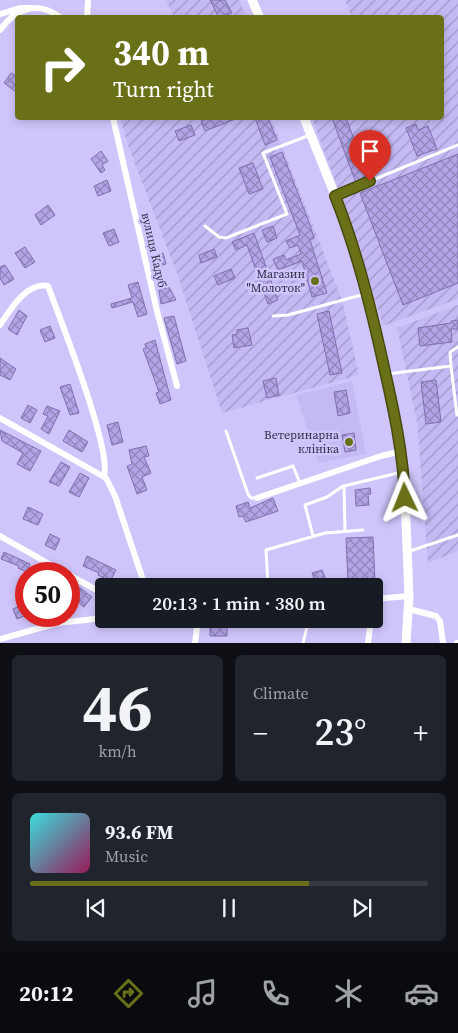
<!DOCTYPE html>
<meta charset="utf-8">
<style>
body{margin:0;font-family:"Source Serif 4",serif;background:#20242c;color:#f1f3f6;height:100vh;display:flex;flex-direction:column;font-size:19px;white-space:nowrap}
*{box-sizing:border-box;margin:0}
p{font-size:16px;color:#9ea1a6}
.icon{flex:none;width:28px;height:28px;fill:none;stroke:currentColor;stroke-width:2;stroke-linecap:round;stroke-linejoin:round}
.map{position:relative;height:643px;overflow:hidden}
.drawer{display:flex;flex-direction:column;gap:12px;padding:12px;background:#0d0f14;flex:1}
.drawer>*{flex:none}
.guide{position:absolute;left:15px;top:15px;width:429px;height:105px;border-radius:5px;box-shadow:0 2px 8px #0003;background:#6a7017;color:#fff;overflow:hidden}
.speed{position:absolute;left:15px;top:562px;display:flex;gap:10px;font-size:25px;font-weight:700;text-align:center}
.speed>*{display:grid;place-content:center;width:65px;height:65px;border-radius:50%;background:#171b24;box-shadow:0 2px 8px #0003;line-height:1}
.speed .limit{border:8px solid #d22;background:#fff;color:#111}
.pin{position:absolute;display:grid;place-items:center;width:42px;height:42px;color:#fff;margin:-51px -21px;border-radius:50% 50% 50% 0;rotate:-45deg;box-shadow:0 0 5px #0007}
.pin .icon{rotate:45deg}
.me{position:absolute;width:55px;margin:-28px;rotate:358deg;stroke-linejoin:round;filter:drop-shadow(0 0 4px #0008)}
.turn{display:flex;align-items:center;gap:18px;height:105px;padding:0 15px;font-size:22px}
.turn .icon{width:65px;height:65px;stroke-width:2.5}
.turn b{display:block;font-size:35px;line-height:42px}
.big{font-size:38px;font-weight:600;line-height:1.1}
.drawer .tile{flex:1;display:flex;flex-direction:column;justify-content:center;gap:8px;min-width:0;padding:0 18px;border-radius:8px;background:#20242c}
.drawer .dial{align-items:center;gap:0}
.dial b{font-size:65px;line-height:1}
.song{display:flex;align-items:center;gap:15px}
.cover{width:60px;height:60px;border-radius:8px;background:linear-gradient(135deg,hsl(180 70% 55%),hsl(330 70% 35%))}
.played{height:5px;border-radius:2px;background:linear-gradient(90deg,#6a7017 70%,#363941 70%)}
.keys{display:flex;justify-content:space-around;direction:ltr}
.heat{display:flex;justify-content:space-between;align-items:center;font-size:28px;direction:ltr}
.drawer .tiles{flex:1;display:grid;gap:12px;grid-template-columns:1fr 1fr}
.tile:last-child{grid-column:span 2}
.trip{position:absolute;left:95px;top:578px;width:288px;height:50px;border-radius:5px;background:#171b24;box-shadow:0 2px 8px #0003;font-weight:600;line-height:50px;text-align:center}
.menu{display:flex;height:80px;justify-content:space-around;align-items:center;background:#090b0e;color:#9ea1a6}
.menu .icon{width:35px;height:35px}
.menu .current{color:#6a7017}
.menu b{font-size:22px;color:#f1f3f6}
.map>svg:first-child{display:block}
.built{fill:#c5b9f4}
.industrial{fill:url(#industrial-furrows)}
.building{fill:url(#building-cross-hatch);stroke:#7e70ae}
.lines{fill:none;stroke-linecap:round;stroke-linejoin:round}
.service{stroke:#fff;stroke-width:3}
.minor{stroke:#fff;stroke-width:6}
.secondary{stroke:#fff;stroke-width:9}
.route-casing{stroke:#45490f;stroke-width:12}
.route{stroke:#6a7017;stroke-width:9}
.poi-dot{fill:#6a7017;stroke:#d0c5fb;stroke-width:2}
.labels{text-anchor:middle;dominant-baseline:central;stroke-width:5;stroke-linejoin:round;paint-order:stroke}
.street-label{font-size:12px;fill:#322c46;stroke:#d0c5fb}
.poi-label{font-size:12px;fill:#322c46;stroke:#d0c5fb;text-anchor:end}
</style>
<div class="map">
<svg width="458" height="643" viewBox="0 0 458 643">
<defs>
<pattern id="industrial-furrows" width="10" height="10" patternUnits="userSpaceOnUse" patternTransform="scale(1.25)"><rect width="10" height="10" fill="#c5b9f4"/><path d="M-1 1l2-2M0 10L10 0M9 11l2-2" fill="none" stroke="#a197c7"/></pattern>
<pattern id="building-cross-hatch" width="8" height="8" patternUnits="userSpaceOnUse" patternTransform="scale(1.25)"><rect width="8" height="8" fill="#b2a4e6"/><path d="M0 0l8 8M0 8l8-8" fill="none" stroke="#9186bc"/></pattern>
</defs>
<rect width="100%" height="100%" fill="#d0c5fb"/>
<!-- built -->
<path class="built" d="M352 381 366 454 319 463 296 395Z"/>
<!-- industrial -->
<path class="industrial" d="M166 0H239L247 17H174Z
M345 0H458V299L383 326 360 249 312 118H441V18L352 17Z
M120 118H271L342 300 359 375 222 413 178 276 129 148Z
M458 305V551L428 563 417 422 397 328Z"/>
<!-- building -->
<path class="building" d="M210 0H225L232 13 219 18Z
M11 73 18 77V87L15 91 4 83Z
M209 118H238L205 131 201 121Z
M255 118H268L277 140 265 145Z
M332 118H346L355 142 379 133 387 156 362 165 367 179 356 183Z
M416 124 418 130 428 126 437 149 417 156 406 128Z
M191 125 195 135 179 141 175 131Z
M101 151 108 161 102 165 105 170 101 173 91 159Z
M282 152 310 225 314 238 310 240 327 293 312 297 302 261 278 270 273 259 284 255 286 260 301 254 298 245 290 248 286 241 300 235 270 157Z
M458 154V283L403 305 360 193Z
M253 163 263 189 249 194 239 168Z
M107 180 111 191 98 196 94 186Z
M48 205 55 215 41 225 35 215Z
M273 226 277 238 267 242 262 230Z
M114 229 119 242 109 246 103 233Z
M254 233 278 300 268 304 247 245 236 250 232 242Z
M25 247 35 262 25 268 15 253Z
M214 249 217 257 201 263 199 255Z
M163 253 166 264 153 268 150 257Z
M5 265 14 279 4 285 0 278V267Z
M231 269 235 278 218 285 214 276Z
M138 282 147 314 138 317 133 302 112 308 111 304 132 298 128 285Z
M169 287 176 300 161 304 159 290Z
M19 310 27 316 17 335 8 329Z
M329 311 342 373 330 375 317 314Z
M174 316 186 361 177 364 164 318Z
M458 320V329H451L452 342 420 346 418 328 451 323V321Z
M50 326 55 338 45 342 40 330Z
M248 328 252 345 234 348 232 335 237 334V330Z
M155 340 171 400 160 404 156 393 159 392 143 349 146 348 145 344Z
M0 358 16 369 10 380 0 375Z
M276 378 279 395 267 398 263 381Z
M436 380 441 422 426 424 421 382Z
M70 384 79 413 70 415 60 387Z
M346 390 350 413 338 416 334 392Z
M28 405 37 410 30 423 21 418Z
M47 406 60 411 49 434 41 429 48 416 43 414Z
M118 422 123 442 112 445 107 425Z
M0 430 41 451 30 471 17 464 23 453 2 441Z
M69 430 88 442 82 452 63 441Z
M354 433 356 450 345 452 342 435Z
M146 446 149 456 144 457 151 473 142 477 147 490 137 494 127 466 132 464 129 450Z
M61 462 70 467 59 486 49 482Z
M80 473 89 478 79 497 69 492Z
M370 488 371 494H368L369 505 356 506 355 490Z
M273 498 278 511 246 522 243 516 239 517 236 506 248 502 250 508Z
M28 507 43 514 38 525 23 519Z
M50 534 60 539 55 550 45 545Z
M373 537 375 581 348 582 346 538Z
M4 552 30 564 27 572 18 568 19 566 1 559Z
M87 556 116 570 110 581 98 575 99 573 83 566Z
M322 570 328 585 316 586 312 573Z
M79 587 92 597 84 607 78 602 80 601 74 597Z
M26 603V615L17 619 13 609Z
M210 625H227V636H210Z"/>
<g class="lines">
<!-- service -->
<path class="service" d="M336 195 458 145
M205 226 219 237 226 238 287 214 263 153 310 135
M273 316 288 315 365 294
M451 366 450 352 458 347
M387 374 451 366 457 415
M226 431 248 494 251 498H257
M257 478 293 466 300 483
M345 530 344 486 402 472
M313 536 305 505 327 497 343 486
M410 551 458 535
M268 586 266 550 325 533 363 530
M303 643 309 619"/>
<!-- minor -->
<path class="minor" d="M0 14 21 8H30
M87 18 88 0
M0 30C16 8 38 0 61 18
M113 118 157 311 177 386
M0 325C10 310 26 282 48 286 60 319 112 449 104 476
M0 418 106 478 115 496 145 586
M257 498 381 456 402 451
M0 536 67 574
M69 575 104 594
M374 599 409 596
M409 609 436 616 440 621 443 643
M0 639 58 623 104 618
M195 643 198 619
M368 643 371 619
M457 643H458"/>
<!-- secondary -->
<path class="secondary" d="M252 0 260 18
M304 118 341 210 359 264 399 436 404 472 409 596 406 643"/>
</g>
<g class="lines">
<defs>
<path id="route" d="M370 181 335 196C357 251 371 308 384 367 394 411 403 453 405 498"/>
</defs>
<!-- route casing -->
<use href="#route" class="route-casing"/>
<!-- route -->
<use href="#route" class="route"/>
</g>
<!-- markers -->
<g class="poi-dot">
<circle cx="315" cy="281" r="5"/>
<circle cx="349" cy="442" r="5"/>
</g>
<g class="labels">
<!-- street labels -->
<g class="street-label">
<text transform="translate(154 250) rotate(77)">вулиця Кадуб</text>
</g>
<!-- poi labels -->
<g class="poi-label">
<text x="305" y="274">Магазин<tspan x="305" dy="14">"Молоток"</tspan></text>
<text x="339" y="435">Ветеринарна<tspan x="339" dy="14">клініка</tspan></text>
</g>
</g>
</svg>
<div class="speed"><div class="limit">50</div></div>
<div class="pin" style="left:370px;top:181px;background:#d93025"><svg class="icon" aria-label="arrive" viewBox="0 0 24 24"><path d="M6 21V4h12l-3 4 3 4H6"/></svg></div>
<svg class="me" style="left:405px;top:498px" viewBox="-20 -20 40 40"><path d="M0-17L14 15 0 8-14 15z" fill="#6a7017" stroke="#fff" stroke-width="4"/></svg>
<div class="trip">20:13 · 1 min · 380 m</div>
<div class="guide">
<div class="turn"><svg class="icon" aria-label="right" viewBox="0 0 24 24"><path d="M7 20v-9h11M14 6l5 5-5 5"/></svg><div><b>340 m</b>Turn right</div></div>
</div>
</div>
<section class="drawer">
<div class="tiles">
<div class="tile dial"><b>46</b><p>km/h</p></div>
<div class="tile"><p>Climate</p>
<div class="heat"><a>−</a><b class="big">23°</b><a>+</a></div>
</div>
<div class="tile">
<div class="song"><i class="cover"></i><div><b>93.6 FM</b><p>Music</p></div></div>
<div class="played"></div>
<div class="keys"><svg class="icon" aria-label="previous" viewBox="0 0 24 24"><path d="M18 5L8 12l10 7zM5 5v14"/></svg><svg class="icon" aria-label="pause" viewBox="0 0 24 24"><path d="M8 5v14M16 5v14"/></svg><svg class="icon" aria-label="next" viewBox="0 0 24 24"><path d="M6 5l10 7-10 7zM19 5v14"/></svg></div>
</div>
</div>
</section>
<nav class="menu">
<b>20:12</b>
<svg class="icon current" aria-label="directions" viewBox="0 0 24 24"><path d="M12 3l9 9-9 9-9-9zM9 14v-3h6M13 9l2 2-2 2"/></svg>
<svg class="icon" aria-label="music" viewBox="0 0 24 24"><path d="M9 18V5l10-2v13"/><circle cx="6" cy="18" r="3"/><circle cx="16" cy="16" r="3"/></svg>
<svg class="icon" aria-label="phone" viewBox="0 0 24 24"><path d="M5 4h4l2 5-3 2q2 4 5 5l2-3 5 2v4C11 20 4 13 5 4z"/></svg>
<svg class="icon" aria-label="climate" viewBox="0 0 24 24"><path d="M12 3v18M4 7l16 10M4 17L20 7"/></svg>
<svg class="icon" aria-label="car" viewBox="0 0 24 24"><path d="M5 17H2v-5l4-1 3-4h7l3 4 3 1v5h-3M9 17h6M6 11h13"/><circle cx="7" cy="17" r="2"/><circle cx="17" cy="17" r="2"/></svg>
</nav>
